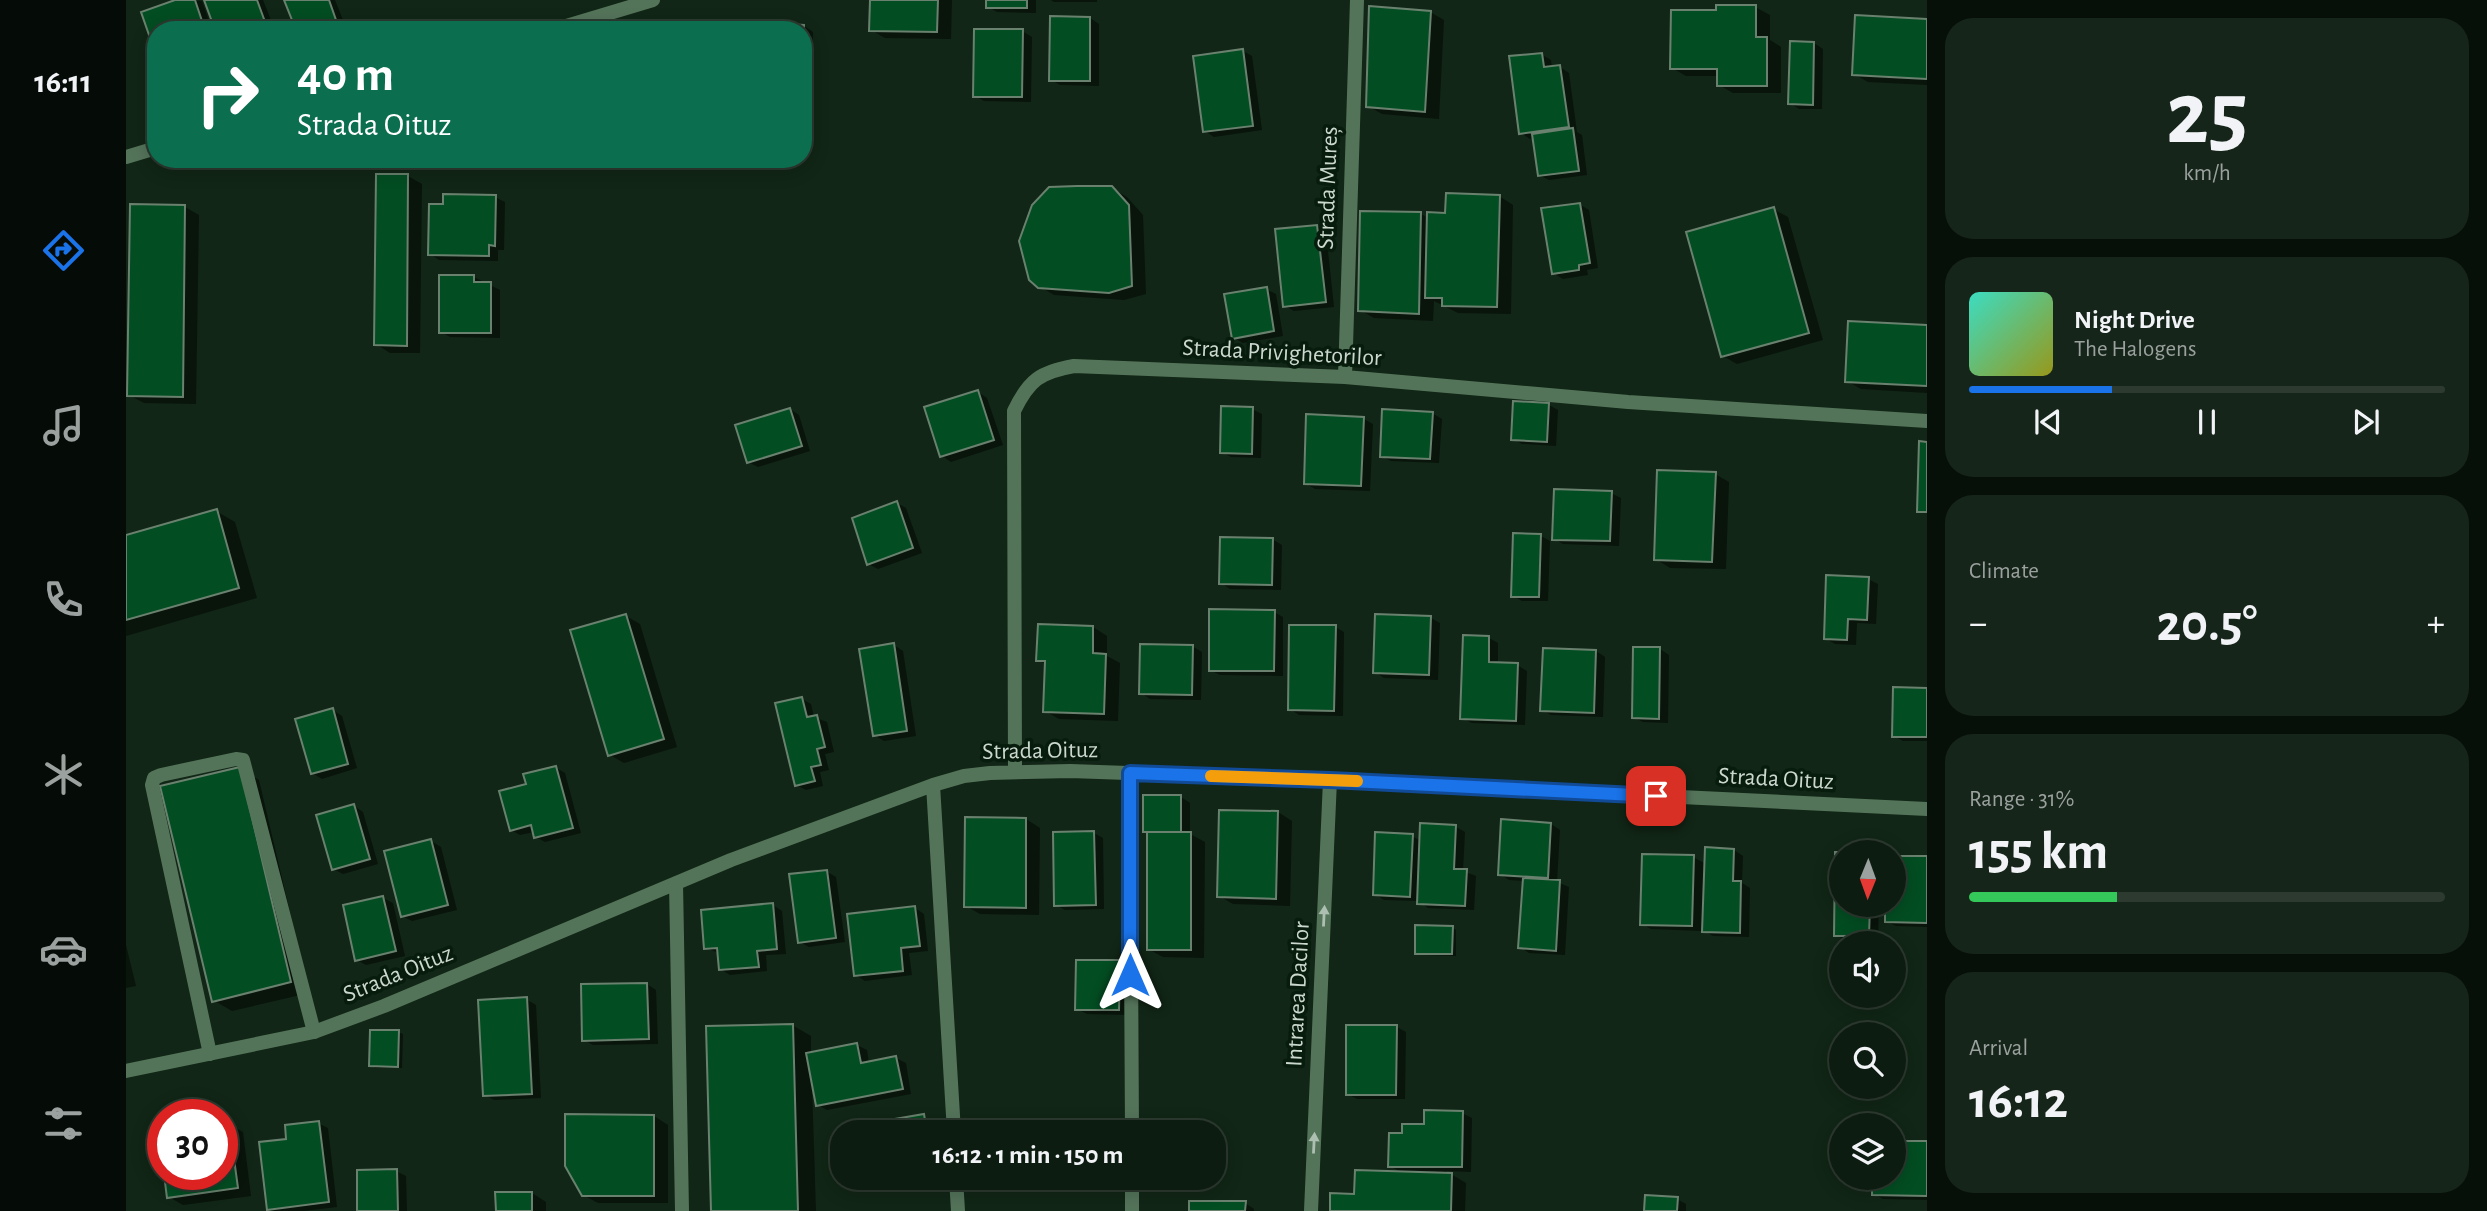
<!DOCTYPE html>
<meta charset="utf-8">
<style>
body{margin:0;font-family:"Alegreya Sans",sans-serif;background:#162519;color:#f1f3f6;height:100vh;display:flex;flex-direction:column;font-size:26px;white-space:nowrap}
*{box-sizing:border-box;margin:0}
p{font-size:23px;color:#9aa19f}
.icon{flex:none;width:38px;height:38px;fill:none;stroke:currentColor;stroke-width:2;stroke-linecap:round;stroke-linejoin:round}
.map{position:relative;flex:1;overflow:hidden}
.panel{display:flex;flex-direction:column;gap:18px;padding:18px;background:#070f09;width:560px}
.panel>*{flex:none}
.hud{position:absolute;left:21px;top:21px;width:665px;height:147px;border-radius:28px;box-shadow:0 4px 18px #0003,0 0 0 2px #2d3a30;background:#0b6e4f;color:#fff;overflow:hidden}
.needle{width:46px;rotate:181deg}
.fabs{position:absolute;left:1703px;top:840px;display:grid;gap:14px}
.fabs a{display:grid;place-items:center;width:77px;height:77px;border-radius:50%;background:#0d1c10;box-shadow:0 4px 18px #0003,0 0 0 2px #2d3a30;font-size:35px}
.speed{position:absolute;left:21px;top:1099px;display:flex;gap:14px;font-size:35px;font-weight:700;text-align:center}
.speed>*{display:grid;place-content:center;width:91px;height:91px;border-radius:50%;background:#0d1c10;box-shadow:0 4px 18px #0003,0 0 0 2px #2d3a30;line-height:1}
.speed .limit{border:10px solid #d22;background:#fff;color:#111}
.pin{position:absolute;display:grid;place-items:center;width:60px;height:60px;color:#fff;margin:-30px;border-radius:14px;box-shadow:0 4px 10px #0006}
.me{position:absolute;width:77px;margin:-38px;rotate:0deg;stroke-linejoin:round;filter:drop-shadow(0 0 5px #0008)}
.turn{display:flex;align-items:center;gap:24px;height:147px;padding:0 35px;font-size:32px}
.turn .icon{width:91px;height:91px;stroke-width:2.5}
.turn b{display:block;font-size:49px;line-height:60px}
.big{font-size:52px;font-weight:700;line-height:1.1}
.panel .tile{flex:1;display:flex;flex-direction:column;justify-content:center;gap:10px;min-width:0;padding:0 24px;border-radius:28px;background:#162519}
.panel .dial{align-items:center;gap:0}
.dial b{font-size:91px;line-height:1}
.song{display:flex;align-items:center;gap:21px}
.cover{width:84px;height:84px;border-radius:10px;background:linear-gradient(135deg,hsl(170 70% 55%),hsl(60 70% 35%))}
.played{height:7px;border-radius:4px;background:linear-gradient(90deg,#1a73e8 30%,#2d3a30 30%)}
.keys{display:flex;justify-content:space-around;direction:ltr}
.heat{display:flex;justify-content:space-between;align-items:center;font-size:38px;direction:ltr}
.charge{height:10px;border-radius:5px;background:linear-gradient(90deg,#34c759 31%,#2d3a30 0)}
.trip{position:absolute;left:704px;top:1120px;width:396px;height:70px;border-radius:28px;background:#0d1c10;box-shadow:0 4px 18px #0003,0 0 0 2px #2d3a30;font-weight:700;line-height:70px;text-align:center}
main{display:flex;flex:1;min-height:0}
.menu{display:flex;flex-direction:column;width:126px;justify-content:space-around;align-items:center;background:#050b06;color:#9aa19f}
.menu .icon{width:49px;height:49px}
.menu .on{color:#1a73e8}
.menu b{font-size:32px;color:#f1f3f6}
.map>svg:first-child{display:block}
.shadow{fill:#0007}
.building{fill:#034d22;stroke:#69816e;stroke-width:2}
.lines{fill:none;stroke-linecap:round;stroke-linejoin:round}
.service{stroke:#54745a;stroke-width:14}
.minor{stroke:#54745a;stroke-width:14}
.oneway{fill:#adbfb1}
.route-casing{stroke:#114b97;stroke-width:18}
.route{stroke:#1a73e8;stroke-width:12}
.slow{stroke:#f59e0b;stroke-width:12}
.labels{text-anchor:middle;dominant-baseline:central;stroke-width:7;stroke-linejoin:round;paint-order:stroke}
.street-label{font-size:24px;fill:#cbd8ce;stroke:#081c0d}
</style>
<main>
<nav class="menu">
<b>16:11</b>
<svg class="icon on" aria-label="directions" viewBox="0 0 24 24"><path d="M12 3l9 9-9 9-9-9zM9 14v-3h6M13 9l2 2-2 2"/></svg>
<svg class="icon" aria-label="music" viewBox="0 0 24 24"><path d="M9 18V5l10-2v13"/><circle cx="6" cy="18" r="3"/><circle cx="16" cy="16" r="3"/></svg>
<svg class="icon" aria-label="phone" viewBox="0 0 24 24"><path d="M5 4h4l2 5-3 2q2 4 5 5l2-3 5 2v4C11 20 4 13 5 4z"/></svg>
<svg class="icon" aria-label="climate" viewBox="0 0 24 24"><path d="M12 3v18M4 7l16 10M4 17L20 7"/></svg>
<svg class="icon" aria-label="car" viewBox="0 0 24 24"><path d="M5 17H2v-5l4-1 3-4h7l3 4 3 1v5h-3M9 17h6M6 11h13"/><circle cx="7" cy="17" r="2"/><circle cx="17" cy="17" r="2"/></svg>
<svg class="icon" aria-label="filters" viewBox="0 0 24 24"><path d="M4 7h16M4 17h16"/><circle cx="9" cy="7" r="2"/><circle cx="15" cy="17" r="2"/></svg>
</nav>
<div class="map">
<svg width="1801" height="1211" viewBox="0 0 1801 1211">
<rect width="100%" height="100%" fill="#112616"/>
<!-- shadow -->
<path class="shadow" d="M54 0 76 1 86 30H30Z
M80 0H137L149 30H91Z
M160 0H209L219 25 205 30H171Z
M746 0H826L825 39 759 38 745 30Z
M862 0H910V13L871 12 862 7Z
M925 0H971V2H928Z
M1629 7 1644 15V40L1655 47V93H1607L1593 85V76H1560L1546 68 1592 12Z
M1304 12 1318 20 1313 119 1256 114 1242 106Z
M964 18 973 24V86L934 85 925 80Z
M1801 21V85L1742 82 1728 74Z
M678 26 687 32 685 98H677Z
M896 31 906 37 905 102 858 101 849 96Z
M1688 43 1697 49 1696 109H1673L1664 103Z
M1117 51 1126 56 1136 130 1088 137 1079 131Z
M1415 54 1425 60 1426 68 1434 67 1443 73 1451 132 1456 135 1461 175 1423 180 1413 175 1408 138 1404 139 1395 133Z
M306 159H348V170H315L306 164Z
M282 176 296 184 294 353H264L250 344Z
M986 188 1001 197 1017 215 1020 294 998 300 928 295 913 286Z
M1373 196 1387 205 1385 314 1332 313 1308 301 1307 321 1248 318 1234 310 1295 214 1302 218 1321 214Z
M369 197 379 202 378 250H372V261L313 260 304 254 319 206Z
M1453 204 1463 210 1472 268 1461 270 1462 275 1437 279 1427 273Z
M59 207 73 215 70 404 18 403 3 395Z
M1647 209 1662 217 1697 340 1611 364 1597 356Z
M1191 226 1200 232 1208 307 1168 311 1159 306Z
M348 277 374 290V338L324 337 315 332Z
M1140 289 1150 294 1157 336 1117 343 1108 338Z
M1801 326V393L1735 389 1721 381Z
M852 392 861 398 877 445 825 462 816 456Z
M1389 402 1423 405 1432 410 1430 446 1396 444 1387 439Z
M664 409 673 415 684 451 632 467 622 462Z
M1126 409 1136 414 1135 458 1105 457 1096 452Z
M1306 413 1316 419 1313 463 1265 461 1255 456Z
M1238 419 1247 424 1244 491 1189 489 1179 483Z
M1589 474 1603 482 1600 569 1544 568 1530 559Z
M1485 493 1495 498 1493 546 1437 544 1428 539Z
M771 503 780 508 796 553 752 569 742 564Z
M90 511 109 522 131 598 0 636V537Z
M1415 536 1424 541 1422 601H1396L1387 596Z
M1146 539 1156 545 1155 590 1104 589 1095 583Z
M1742 579 1752 584 1750 624 1731 623 1730 645 1709 644 1699 638Z
M1148 612 1157 617V676L1094 675 1084 670Z
M500 616 514 624 551 747 498 763 484 755Z
M1305 618 1314 623 1312 680 1258 678 1249 672Z
M967 627 981 636V656L994 663 992 721 933 719 919 711 921 665 912 660Z
M1209 627 1218 632 1217 716 1173 715 1164 709Z
M1363 638 1372 643V664L1391 665 1401 671 1399 725 1346 723 1336 718Z
M768 645 777 651 790 736 758 741 748 735Z
M1066 646 1076 652 1075 700 1024 699 1015 693Z
M1534 649 1543 655 1542 723 1517 722 1507 717Z
M1470 651 1479 657 1477 717 1425 715 1416 710Z
M1801 689V741H1777L1768 736Z
M676 699 685 704 688 717 701 722 708 752 699 754 703 770 694 772 697 786 680 790 670 785Z
M207 710 216 716 231 768 196 779 186 773Z
M429 767 439 773 455 833 419 842 410 837 408 832 394 835 385 830 402 785Z
M114 769 133 780 183 993 106 1011 87 1000Z
M1055 797 1064 803V834L1079 842 1078 958 1037 957 1022 949 1023 833 1019 831Z
M228 806 237 812 252 864 217 874 207 869Z
M1152 812 1166 821 1164 906 1107 904 1093 896Z
M900 819 914 828 913 915 854 914 840 906Z
M1425 824 1434 830 1431 882 1443 887 1439 955 1403 953 1394 947 1398 881 1383 880 1374 874Z
M1330 827 1339 832 1337 871 1350 876 1348 910 1302 908 1292 901 1258 900 1249 894 1286 836 1295 841Z
M968 833 977 838 978 909 939 910 930 905Z
M305 841 315 847 331 910 286 921 276 916Z
M1608 850 1617 856 1616 883 1624 888 1623 937 1587 936 1575 929V931L1525 929 1516 924 1567 857 1580 864Z
M1715 854V905H1753L1752 940H1719L1710 935Z
M1768 857 1801 858V927L1770 926 1760 921 1761 905H1768Z
M700 871 710 877 719 942 683 947 674 942Z
M257 898 267 903 279 956 240 965 231 960Z
M647 905 656 911 660 954 640 955 641 971 604 975 594 969 593 953 580 948Z
M789 908 798 914 802 951 783 953 786 975 739 981 730 975Z
M1326 927 1330 930V956L1295 955 1291 953Z
M0 945 10 986 0 988Z
M994 962 1003 968 1002 1015 961 1014 951 1009Z
M521 984 530 990 532 1044 467 1045 458 1040Z
M400 999 410 1005 415 1098 368 1100 359 1095Z
M666 1025 685 1036V1053L731 1045 741 1050 743 1063 770 1058 780 1063 785 1094 701 1110 692 1105 688 1086H686L690 1211H586Z
M1271 1027 1280 1032 1279 1099H1231L1221 1094Z
M272 1032 277 1034 276 1068H249L245 1065Z
M1336 1113 1346 1118 1345 1172 1320 1171 1340 1183 1339 1211H1206L1230 1196 1277 1173 1264 1166 1278 1135Z
M528 1116 542 1125V1203H472L457 1195Z
M797 1116 807 1122 809 1132H718V1129Z
M192 1123 202 1128 211 1207 178 1211H146L143 1209 162 1141Z
M103 1124 117 1132 125 1196 57 1205 43 1197 96 1174Z
M1768 1134 1780 1137 1779 1143H1801V1200L1757 1199 1748 1194V1178H1768Z
M270 1171 280 1176 281 1211H233Z
M406 1193 420 1202V1211H371Z
M1551 1199 1560 1204V1211H1520Z
M1119 1203 1128 1209V1211H1065Z"/>
<!-- building -->
<path class="building" d="M49 0H69L79 30H30V55L15 12Z
M78 0H131L142 30H89Z
M158 0H203L210 20 183 30H170Z
M744 0H812L811 32 743 31Z
M860 0H901V8H860Z
M1590 5H1630V37H1641V86H1591V69H1544L1545 10H1590Z
M1243 6 1305 11 1299 112 1240 107Z
M1729 15 1801 19V79L1726 75Z
M924 16 964 17V81H923Z
M641 23 678 25 677 59V30H640Z
M848 29H897L896 97H847Z
M1664 41 1688 42 1687 105 1662 104Z
M1117 49 1127 126 1077 132 1067 56Z
M1416 53 1418 67 1434 65 1443 127 1393 134 1383 56Z
M1447 128 1453 171 1412 176 1406 134Z
M304 159H339V166L304 165Z
M250 174H282L281 346 248 345Z
M951 186H986L1003 205 1006 286 983 293 912 288 903 280 893 241 906 205 923 187Z
M1320 193 1374 195 1371 307 1316 306V298H1299L1301 212 1319 213Z
M317 194 370 195 369 246 363 245V256L302 255 303 204H317Z
M1454 203 1464 263 1453 265V270L1426 274 1415 208Z
M4 204 59 205 57 397 1 396Z
M1648 207 1683 333 1595 357 1560 232Z
M1234 211 1295 212 1293 314 1232 311Z
M1191 225 1200 302 1157 307 1149 229Z
M313 275H348V282H365V333H313Z
M1141 287 1148 331 1106 339 1098 294Z
M1722 321 1801 325V386L1719 382Z
M852 390 868 440 814 457 798 407Z
M1387 401 1423 403 1421 442 1385 440Z
M1095 406 1127 407 1126 454 1094 453Z
M664 408 676 446 621 463 609 425Z
M1256 409 1307 412 1304 459 1254 457Z
M1180 414 1238 417 1235 486 1178 484Z
M1793 441 1801 442V512H1791Z
M1531 470 1590 472 1586 562 1528 560Z
M1428 489 1486 491 1484 541 1426 540Z
M771 501 787 548 741 565 726 518Z
M91 509 113 588 0 620V535Z
M1387 533 1415 534 1413 597H1385Z
M1094 537 1147 538 1146 585 1093 584Z
M1700 575 1743 577 1741 620 1722 619 1721 640 1698 639Z
M1083 609 1149 610 1148 671H1083Z
M500 614 538 739 482 756 444 630Z
M1249 614 1305 616 1303 675 1247 673Z
M912 624 967 626V653L980 654 978 714 917 712 919 661H910Z
M1163 625H1210L1208 711 1162 710Z
M1337 635 1363 636V662L1392 663 1390 721 1334 719Z
M768 643 781 731 747 736 733 649Z
M1014 644 1067 645 1066 695 1013 694Z
M1507 647H1534L1533 719 1506 718Z
M1417 648 1470 650 1468 713 1414 711Z
M1767 687 1801 688V737H1766Z
M676 697 681 717 691 715 699 747 691 749 695 765 685 767 689 781 669 786 649 703Z
M207 708 222 764 185 774 169 719Z
M430 766 447 828 408 838 405 825 384 831 373 791 400 784 397 774Z
M114 767 165 982 86 1002 34 786Z
M1017 795H1055V832H1017Z
M228 804 244 859 206 870 190 815Z
M1093 810 1152 811 1150 899 1091 897Z
M839 817 900 818V908L838 907Z
M1375 819 1425 823 1422 878 1372 875Z
M1294 823 1330 825 1328 869H1341L1339 906 1291 904Z
M968 831 970 905 928 906 927 832Z
M1021 832H1065V950H1021Z
M1249 832 1287 834 1284 897 1247 895Z
M305 839 322 905 275 917 258 851Z
M1579 847 1608 849 1607 881H1615L1614 933 1576 932Z
M1709 852H1729H1715V905H1744L1743 936H1708Z
M1516 854 1568 855 1566 926 1514 925Z
M1768 856H1801V923L1759 922V905H1768Z
M701 870 710 938 672 943 663 874Z
M1397 878 1434 880 1430 951 1392 948Z
M257 896 270 951 229 961 217 905Z
M647 903 651 949 631 951 633 967 593 970 591 948 578 949 575 910Z
M789 906 794 946 775 948 777 971 728 976 721 914Z
M1289 925 1327 926 1326 954H1289Z
M950 960H994L993 1010H949Z
M521 983 523 1039 456 1041 455 984Z
M401 997 406 1094 357 1096 352 1000Z
M667 1024 672 1211H585L580 1026Z
M1220 1025H1271L1270 1095H1220Z
M244 1030H273L272 1067 243 1066Z
M731 1043 735 1063 770 1056 777 1089 690 1106 680 1053Z
M1298 1110 1337 1111 1336 1167H1262L1263 1133H1276V1124H1298Z
M439 1114 528 1115V1196H456L439 1166Z
M798 1114 801 1132H716V1128Z
M193 1121 203 1202 141 1210 133 1142 160 1139 159 1125Z
M103 1122 112 1188 41 1198 38 1174H96V1123Z
M37 1130V1161L33 1131Z
M1768 1133H1776V1141H1768Z
M1768 1141H1801V1196L1746 1195V1178H1768Z
M271 1169 272 1211H231V1170Z
M1229 1170 1326 1173 1325 1211H1204V1193L1228 1194Z
M369 1192H406V1211H370Z
M1519 1195 1552 1197 1551 1211H1518Z
M1063 1201H1120L1119 1211H1063Z"/>
<g class="lines">
<!-- service -->
<path class="service" d="M84 1054 26 785 28 778 35 775 110 759 117 760 188 1032"/>
<!-- minor -->
<path class="minor" d="M427 30 527 0
M0 157 30 148
M1219 377 1231 0
M889 771 888 411C903 380 914 372 948 366L1219 377 1502 402 1801 421
M1004 773 1006 1132
M807 785 828 1132
M550 883 556 1211
M0 1071 188 1032 258 1006 605 860 807 785 838 776 864 773 944 771 1204 780 1801 809
M830 1178 832 1211
M1006 1178V1211
M1185 1211 1204 780"/>
</g>
<!-- one-way arrows -->
<defs><path id="oneway-solid" d="M-6-.8H1V-3.2L6.5 0L1 3.2V.8H-6Z" transform="scale(1.75)"/></defs>
<g class="oneway">
<use href="#oneway-solid" transform="translate(1198 916) rotate(-87)"/>
<use href="#oneway-solid" transform="translate(1188 1143) rotate(-87)"/>
</g>
<g class="lines">
<defs>
<path id="route" d="M1004 975V773L1204 780 1530 796"/>
</defs>
<!-- route casing -->
<use href="#route" class="route-casing"/>
<!-- route -->
<use href="#route" class="route"/>
<!-- slow -->
<path class="slow" d="M1085 776 1231 781"/>
</g>
<g class="labels">
<!-- street labels -->
<g class="street-label">
<text transform="translate(1202 188) rotate(-88)">Strada Mureș</text>
<text transform="translate(1156 353) rotate(3)">Strada Privighetorilor</text>
<text transform="translate(914 751) rotate(-1)">Strada Oituz</text>
<text transform="translate(1650 779) rotate(3)">Strada Oituz</text>
<text transform="translate(272 974) rotate(-22)">Strada Oituz</text>
<text transform="translate(1172 994) rotate(-87)">Intrarea Dacilor</text>
</g>
</g>
</svg>
<div class="fabs">
<a><svg class="needle" viewBox="-14 -14 28 28"><path d="M0-13l5 13h-10z" fill="#e53935"/><path d="M0 13l5-13h-10z" fill="#9aa19f"/></svg></a>
<a><svg class="icon" aria-label="sound" viewBox="0 0 24 24"><path d="M4 9h4l5-4v14l-5-4H4zM17 9q2 3 0 6"/></svg></a>
<a><svg class="icon" aria-label="search" viewBox="0 0 24 24"><circle cx="10" cy="10" r="6"/><path d="M15 15l6 6"/></svg></a>
<a><svg class="icon" aria-label="layers" viewBox="0 0 24 24"><path d="M12 4l9 5-9 5-9-5zM3 14l9 5 9-5"/></svg></a>
</div>
<div class="speed"><div class="limit">30</div></div>
<div class="pin" style="left:1530px;top:796px;background:#d93025"><svg class="icon" aria-label="arrive" viewBox="0 0 24 24"><path d="M6 21V4h12l-3 4 3 4H6"/></svg></div>
<svg class="me" style="left:1004px;top:975px" viewBox="-20 -20 40 40"><path d="M0-17L14 15 0 8-14 15z" fill="#1a73e8" stroke="#fff" stroke-width="4"/></svg>
<div class="trip">16:12 · 1 min · 150 m</div>
<div class="hud">
<div class="turn"><svg class="icon" aria-label="right" viewBox="0 0 24 24"><path d="M7 20v-9h11M14 6l5 5-5 5"/></svg><div><b>40 m</b>Strada Oituz</div></div>
</div>
</div>
<section class="panel">
<div class="tile dial"><b>25</b><p>km/h</p></div>
<div class="tile">
<div class="song"><i class="cover"></i><div><b>Night Drive</b><p>The Halogens</p></div></div>
<div class="played"></div>
<div class="keys"><svg class="icon" aria-label="previous" viewBox="0 0 24 24"><path d="M18 5L8 12l10 7zM5 5v14"/></svg><svg class="icon" aria-label="pause" viewBox="0 0 24 24"><path d="M8 5v14M16 5v14"/></svg><svg class="icon" aria-label="next" viewBox="0 0 24 24"><path d="M6 5l10 7-10 7zM19 5v14"/></svg></div>
</div>
<div class="tile"><p>Climate</p>
<div class="heat"><a>−</a><b class="big">20.5°</b><a>+</a></div>
</div>
<div class="tile"><p>Range · 31%</p><b class="big">155 km</b><div class="charge"></div></div>
<div class="tile"><p>Arrival</p><b class="big">16:12</b></div>
</section>
</main>
